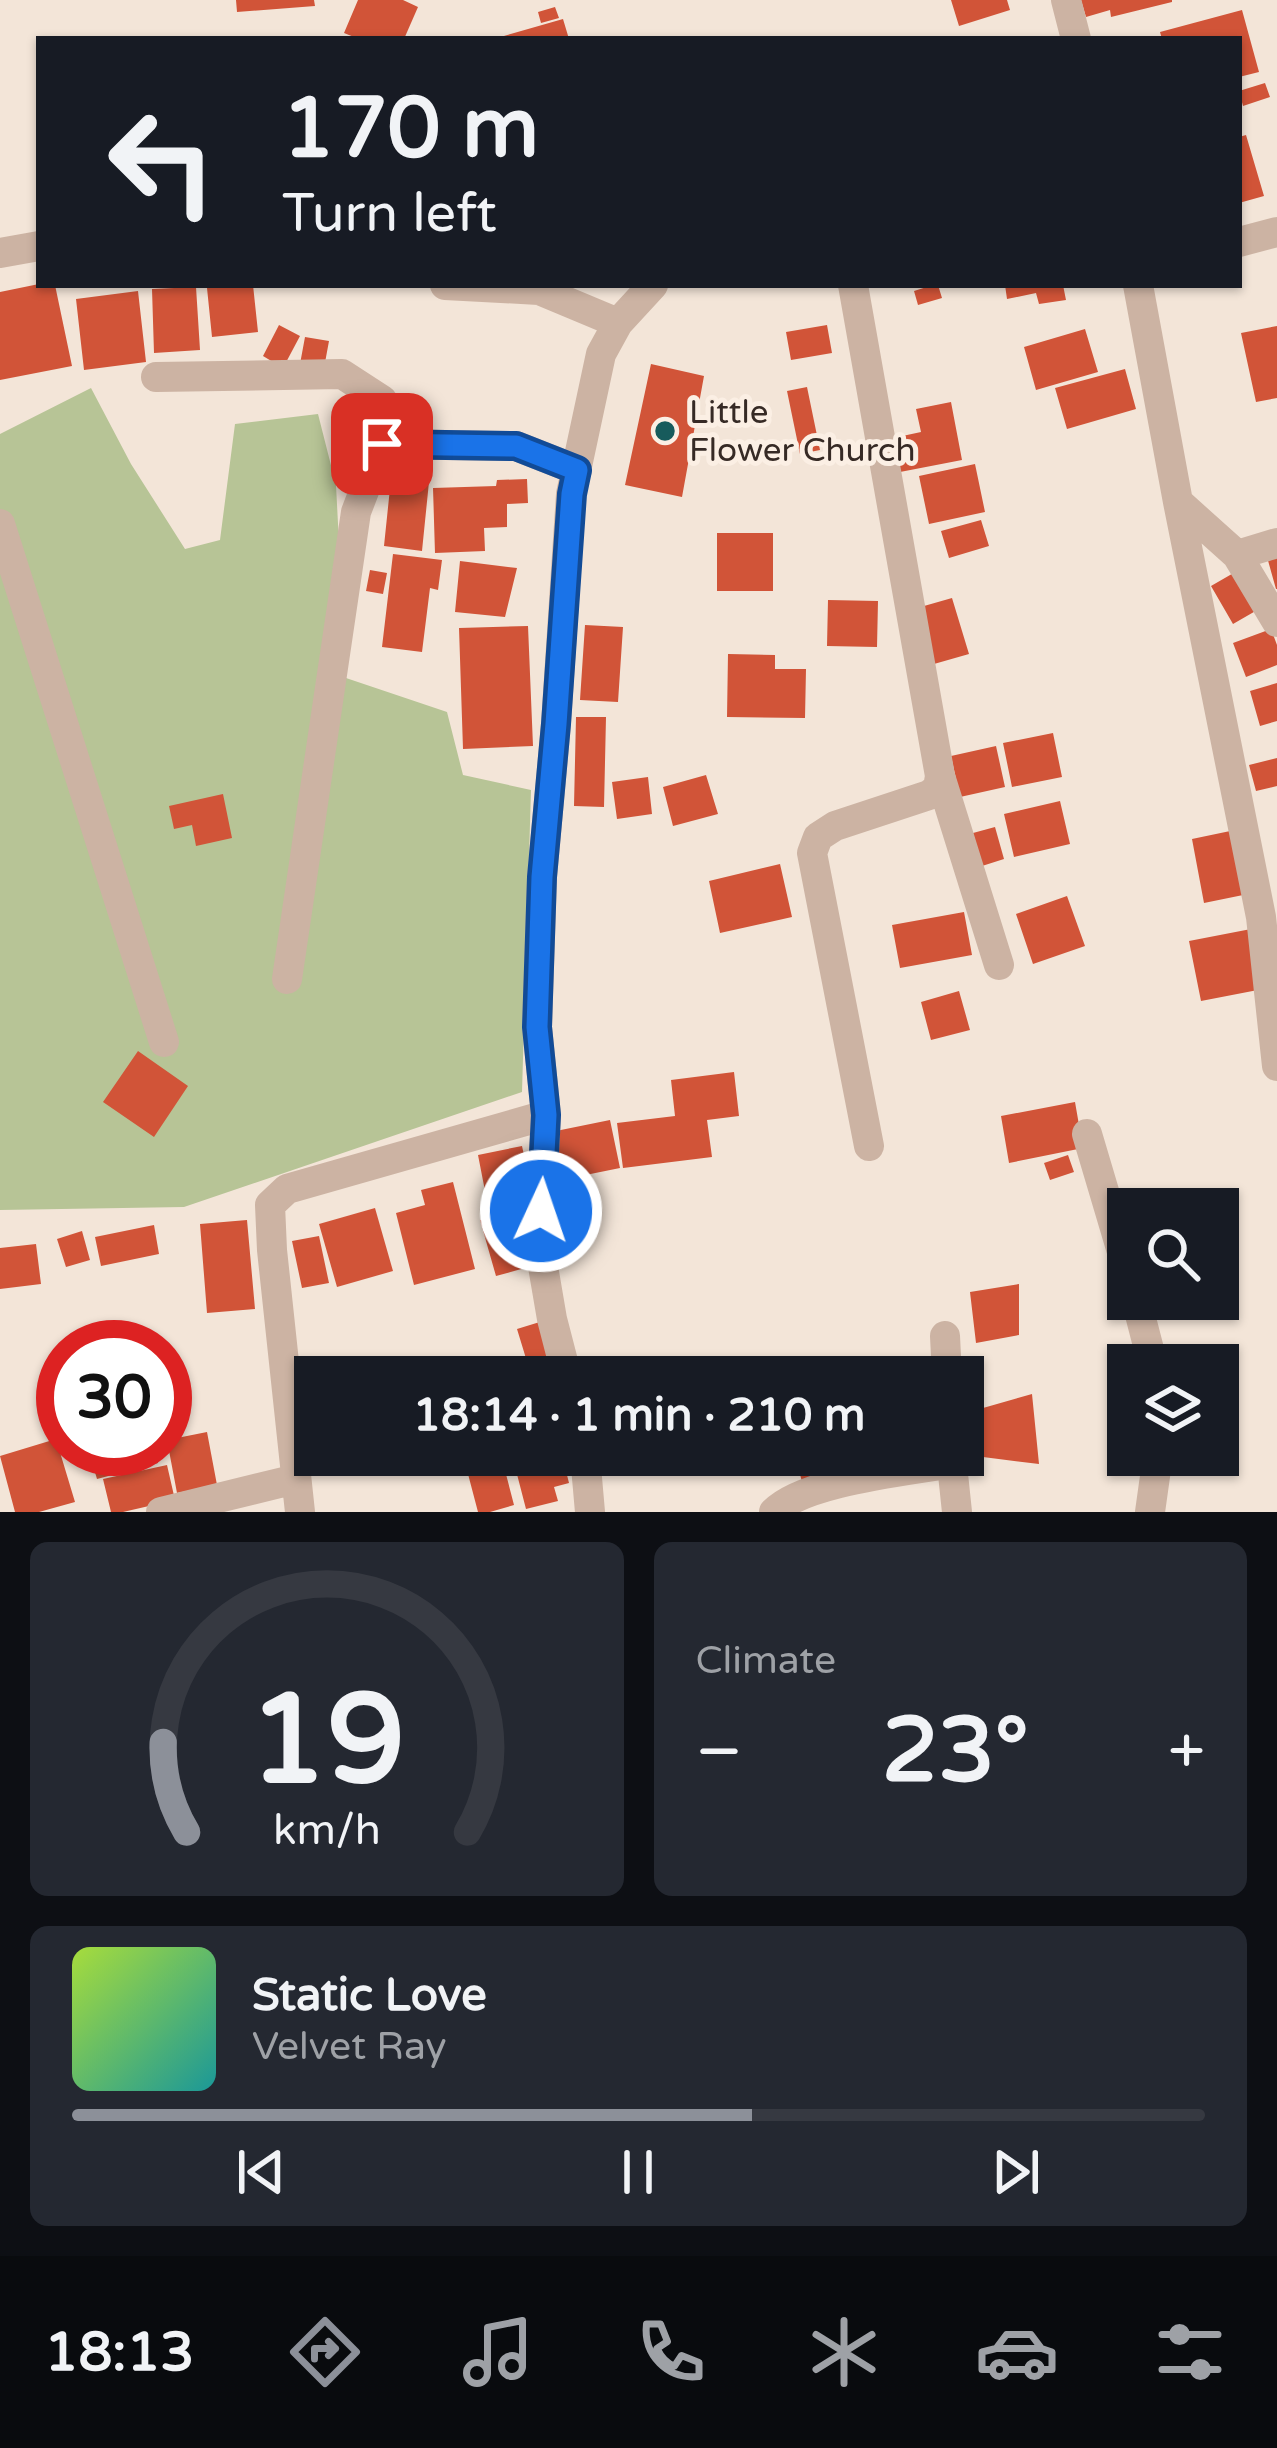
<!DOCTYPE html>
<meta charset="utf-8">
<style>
body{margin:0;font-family:"Varela Round",sans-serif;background:#242831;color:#f1f3f6;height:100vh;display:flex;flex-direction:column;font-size:45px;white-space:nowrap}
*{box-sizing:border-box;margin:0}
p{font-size:39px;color:#9ea1a6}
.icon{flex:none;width:66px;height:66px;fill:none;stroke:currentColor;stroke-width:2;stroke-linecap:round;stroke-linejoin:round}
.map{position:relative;height:1512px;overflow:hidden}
.sheet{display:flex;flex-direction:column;gap:30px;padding:30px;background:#0d0f14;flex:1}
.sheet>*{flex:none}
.hud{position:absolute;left:36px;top:36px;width:1206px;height:252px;border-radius:0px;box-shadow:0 3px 9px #0004;background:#171b24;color:#f1f3f6;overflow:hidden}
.controls{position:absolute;left:1107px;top:1188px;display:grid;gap:24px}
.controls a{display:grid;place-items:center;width:132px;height:132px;border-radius:0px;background:#171b24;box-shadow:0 3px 9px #0004;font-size:60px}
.speed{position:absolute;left:36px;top:1320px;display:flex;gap:24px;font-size:60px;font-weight:700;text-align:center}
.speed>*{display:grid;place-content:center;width:156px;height:156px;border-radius:50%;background:#171b24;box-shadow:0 3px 9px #0004;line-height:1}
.speed .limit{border:18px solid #d22;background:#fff;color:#111}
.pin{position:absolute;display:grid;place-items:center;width:102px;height:102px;color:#fff;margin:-51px;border-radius:24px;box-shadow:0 6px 18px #0006}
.me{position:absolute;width:132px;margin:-66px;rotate:3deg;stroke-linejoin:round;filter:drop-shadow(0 0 9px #0008)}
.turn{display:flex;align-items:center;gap:42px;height:252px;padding:0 48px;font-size:54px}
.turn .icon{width:156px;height:156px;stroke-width:2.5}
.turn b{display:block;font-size:84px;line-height:102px}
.big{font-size:90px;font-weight:700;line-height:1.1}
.sheet .card{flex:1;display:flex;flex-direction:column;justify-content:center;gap:18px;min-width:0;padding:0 42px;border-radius:18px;background:#242831}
.sheet .dial{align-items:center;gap:0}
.dial svg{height:312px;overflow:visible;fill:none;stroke:#363941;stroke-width:7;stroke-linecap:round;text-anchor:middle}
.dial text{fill:#f1f3f6;stroke:none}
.song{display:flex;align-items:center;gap:36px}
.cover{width:144px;height:144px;border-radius:18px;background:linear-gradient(135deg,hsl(80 70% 55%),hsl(180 70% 35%))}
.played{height:12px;border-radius:6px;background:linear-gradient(90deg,#8c9099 60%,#363941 60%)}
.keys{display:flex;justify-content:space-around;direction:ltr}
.heat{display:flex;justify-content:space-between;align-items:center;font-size:66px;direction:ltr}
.sheet .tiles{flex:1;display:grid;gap:30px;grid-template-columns:1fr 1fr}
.card:last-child{grid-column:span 2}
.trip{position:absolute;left:294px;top:1356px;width:690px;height:120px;border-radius:0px;background:#171b24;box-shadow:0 3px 9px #0004;font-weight:700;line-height:120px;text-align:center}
.tab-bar{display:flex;height:192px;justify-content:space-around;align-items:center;background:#090b0e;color:#9ea1a6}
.tab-bar .icon{width:84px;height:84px}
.tab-bar .on{color:#8c9099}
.tab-bar b{font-size:54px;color:#f1f3f6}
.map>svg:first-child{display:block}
.green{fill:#b7c496}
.building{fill:#d15438}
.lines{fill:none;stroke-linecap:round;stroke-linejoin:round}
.minor{stroke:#ccb3a3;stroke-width:30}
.route-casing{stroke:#114b97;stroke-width:30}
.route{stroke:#1a73e8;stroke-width:21}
.poi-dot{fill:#175b5c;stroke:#fbefe4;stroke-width:4.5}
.labels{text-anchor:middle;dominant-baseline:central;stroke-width:10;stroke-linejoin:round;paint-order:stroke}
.poi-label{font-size:33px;fill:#362a25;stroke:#fbefe4;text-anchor:start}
</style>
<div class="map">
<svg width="1277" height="1512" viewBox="0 0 1277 1512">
<rect width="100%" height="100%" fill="#f3e5d8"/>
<!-- green -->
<path class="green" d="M91 388 131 464 185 549 220 540 235 424 318 414 336 485 346 678 447 712 463 775 531 790 522 1092 184 1207 0 1210V434Z"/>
<!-- building -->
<path class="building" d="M236 0H314L315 6 237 12Z
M358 0H403L418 7 404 39H359L344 33Z
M951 0H1007L1010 10 959 26Z
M1081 0H1172V2L1111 17 1110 10 1086 17Z
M555 7 559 18 541 23 538 12Z
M1242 10 1259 72 1239 77V39H1162L1160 32Z
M563 19 569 39H497V38Z
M1265 83 1270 97 1243 106 1239 91Z
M1246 135 1264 196 1239 203V137Z
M39 284 55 285 72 366 0 380V292Z
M253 285 258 332 212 337 207 288Z
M933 285H938L942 298 918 305 914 291Z
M1005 285H1063L1066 300 1039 304 1036 293 1007 299Z
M196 287 200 350 154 353 152 289Z
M138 291 146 362 84 370 76 299Z
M279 325 300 336 283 368 263 356Z
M827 325 832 353 791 360 786 332Z
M1277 326V398L1256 402 1241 333Z
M1085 329 1098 372 1036 390 1024 347Z
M305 337 329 341 324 368 300 364Z
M651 364 704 376 682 497 625 485Z
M1125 369 1136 409 1067 429 1055 388Z
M807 387 820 450 800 454 787 391Z
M951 402 962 460 900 472 893 438 921 432 916 409Z
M975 464 985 512 929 524 919 476Z
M392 469 430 472 422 551 384 546Z
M527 479 528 503 507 504V527L484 528 485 551 435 553 433 488 496 486 497 480Z
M981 520 989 546 949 558 941 531Z
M717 533H773V591H717Z
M393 554 442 560 438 590 430 588 422 652 382 647Z
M1277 554V589H1276L1267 557Z
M460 561 517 568 505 617 455 612Z
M370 570 387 573 383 594 366 591Z
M1237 571 1259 609 1233 624 1211 586Z
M952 598 969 654 934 664 917 608Z
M828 600 878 601 877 647 827 646Z
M585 625 623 627 618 702 580 700Z
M528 626 533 746 463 749 459 628Z
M1271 629 1277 645V665L1246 677 1233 643Z
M728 654 775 655V669H806L805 718 727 717Z
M1277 683V721L1260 726 1250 691Z
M576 717H606L604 807 574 806Z
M1053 733 1062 777 1012 787 1003 743Z
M996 746 1005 787 960 797 951 756Z
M1277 758V786L1256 791 1249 765Z
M706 775 718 814 673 826 663 787Z
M648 777 652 814 617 819 612 782Z
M223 794 232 838 196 846 192 825 174 829 169 806Z
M1060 801 1070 844 1014 857 1004 814Z
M995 827 1004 859 982 866 973 833Z
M1235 830 1248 894 1204 903 1192 839Z
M780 864 792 917 720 933 709 881Z
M1067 896 1085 946 1033 964 1016 914Z
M964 912 972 955 900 968 892 925Z
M1251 929 1263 989 1201 1001 1189 941Z
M959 991 970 1030 931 1040 921 1002Z
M138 1051 188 1086 154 1137 103 1102Z
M734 1072 739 1116 707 1120 712 1157 623 1168 617 1123 675 1116 671 1080Z
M1075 1102 1083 1148 1009 1163 1001 1116Z
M610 1120 620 1168 561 1180 551 1132Z
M522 1146 531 1187 486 1196 478 1155Z
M1068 1155 1074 1172 1050 1180 1044 1163Z
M453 1182 475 1269 414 1285 396 1213 425 1205 421 1190Z
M375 1208 393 1271 337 1287 319 1224Z
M521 1209 532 1247 520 1251 525 1268 496 1276 480 1220Z
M247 1220 255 1309 207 1313 200 1224Z
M154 1225 159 1254 101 1266 95 1237Z
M82 1231 90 1260 66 1267 57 1239Z
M319 1236 329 1283 302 1288 292 1241Z
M36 1244 41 1284 0 1289V1248Z
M1019 1284V1335L976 1343 970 1292Z
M543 1321 554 1357 528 1365 517 1329Z
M874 1370H930L931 1377H874Z
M1032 1394 1039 1464 983 1457 969 1412Z
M315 1405V1441H314L304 1408Z
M207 1432 217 1485 177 1493 167 1440Z
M56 1439 75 1502 39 1512H15L0 1456Z
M88 1449H154L158 1463 97 1479Z
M463 1455H501L514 1505 490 1512H478Z
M512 1455H562L569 1483 554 1487 558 1501 526 1509Z
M815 1455H851L858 1476 805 1492 799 1471 818 1465Z
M167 1465 175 1500 123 1512H111L103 1479Z"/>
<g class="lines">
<!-- minor -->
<path class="minor" d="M1066 0 1076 39
M1239 242 1277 232
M0 253 39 246
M445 285 539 290 618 323
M853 285 940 776 938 788 929 795 835 826 818 837 812 853 869 1146
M1138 285 1178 502 1237 555 1277 622
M156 377 342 374 382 400V444
M1178 502 1261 917 1277 1066
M0 524 164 1042
M1237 555 1277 543
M940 776 999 965
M287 979 356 512 382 444 516 446 577 470
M1087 1134 1128 1272
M1136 1299 1153 1365
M945 1336 947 1377
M567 1377 552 1319 539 1243 546 1115 537 1027 542 877 556 724 571 494 601 354 618 323 653 285
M585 1455 590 1512
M951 1455 957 1512
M161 1512 296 1479
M300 1512 272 1250 270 1205 287 1189 546 1115
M774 1512C804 1481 908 1471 952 1463
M1150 1512 1158 1455"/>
</g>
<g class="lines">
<defs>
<path id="route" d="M382 444 516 446 577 470 572 494 556 724 542 877 537 1027 546 1115 541 1211"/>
</defs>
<!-- route casing -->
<use href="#route" class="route-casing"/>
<!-- route -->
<use href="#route" class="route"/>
</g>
<!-- markers -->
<circle class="poi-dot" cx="665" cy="431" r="12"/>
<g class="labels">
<!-- poi labels -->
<g class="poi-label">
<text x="689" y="412">Little<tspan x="689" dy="38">Flower Church</tspan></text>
</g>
</g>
</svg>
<div class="controls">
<a><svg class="icon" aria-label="search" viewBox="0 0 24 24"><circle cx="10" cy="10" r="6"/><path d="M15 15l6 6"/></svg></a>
<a><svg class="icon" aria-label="layers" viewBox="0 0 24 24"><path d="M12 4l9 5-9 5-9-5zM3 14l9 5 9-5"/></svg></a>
</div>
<div class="speed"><div class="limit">30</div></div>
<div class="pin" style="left:382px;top:444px;background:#d93025"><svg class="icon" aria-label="arrive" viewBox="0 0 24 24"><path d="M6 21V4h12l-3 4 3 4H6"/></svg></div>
<svg class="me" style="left:541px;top:1211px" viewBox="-20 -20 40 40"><circle r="17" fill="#1a73e8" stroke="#fff" stroke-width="3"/><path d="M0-11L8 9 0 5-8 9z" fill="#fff"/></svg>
<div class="trip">18:14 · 1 min · 210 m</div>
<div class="hud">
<div class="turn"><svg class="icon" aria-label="left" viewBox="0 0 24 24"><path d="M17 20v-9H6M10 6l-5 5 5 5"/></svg><div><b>170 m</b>Turn left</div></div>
</div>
</div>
<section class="sheet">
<div class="tiles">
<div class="card dial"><svg viewBox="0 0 100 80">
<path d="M14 69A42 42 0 1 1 86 69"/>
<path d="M14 69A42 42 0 0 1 8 46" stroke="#8c9099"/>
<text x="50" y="56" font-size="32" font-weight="700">19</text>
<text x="50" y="72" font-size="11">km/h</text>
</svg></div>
<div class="card"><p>Climate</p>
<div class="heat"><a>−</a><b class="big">23°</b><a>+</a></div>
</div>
<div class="card">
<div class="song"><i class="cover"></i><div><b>Static Love</b><p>Velvet Ray</p></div></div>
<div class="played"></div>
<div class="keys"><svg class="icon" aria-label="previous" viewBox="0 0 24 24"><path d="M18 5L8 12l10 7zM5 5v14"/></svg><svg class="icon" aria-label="pause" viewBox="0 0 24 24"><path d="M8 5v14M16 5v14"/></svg><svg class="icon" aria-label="next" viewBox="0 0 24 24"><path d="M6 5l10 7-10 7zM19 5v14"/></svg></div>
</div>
</div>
</section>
<nav class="tab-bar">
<b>18:13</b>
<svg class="icon on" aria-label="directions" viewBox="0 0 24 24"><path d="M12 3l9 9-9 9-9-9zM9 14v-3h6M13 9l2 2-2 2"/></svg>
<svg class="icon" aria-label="music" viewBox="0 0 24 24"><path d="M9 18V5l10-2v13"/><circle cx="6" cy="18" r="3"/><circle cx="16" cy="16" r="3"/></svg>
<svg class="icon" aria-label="phone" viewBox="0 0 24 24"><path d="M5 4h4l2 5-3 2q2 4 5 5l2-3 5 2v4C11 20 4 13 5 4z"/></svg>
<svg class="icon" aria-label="climate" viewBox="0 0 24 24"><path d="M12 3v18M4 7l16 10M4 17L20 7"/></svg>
<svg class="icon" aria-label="car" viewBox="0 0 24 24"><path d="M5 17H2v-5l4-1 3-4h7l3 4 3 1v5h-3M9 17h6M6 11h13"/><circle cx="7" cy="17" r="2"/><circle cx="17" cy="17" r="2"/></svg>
<svg class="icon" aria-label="filters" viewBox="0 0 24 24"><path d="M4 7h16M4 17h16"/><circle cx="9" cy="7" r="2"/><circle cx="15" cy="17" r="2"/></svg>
</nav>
